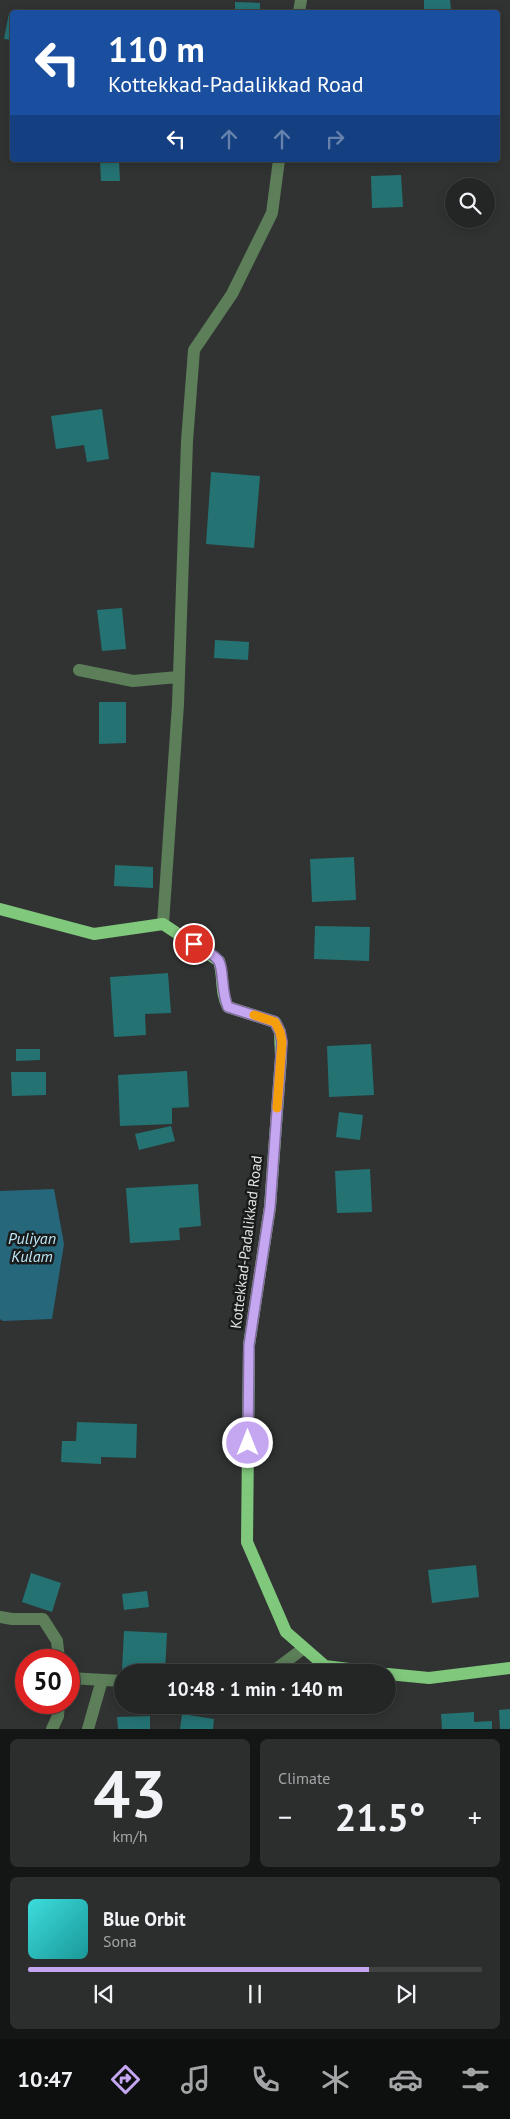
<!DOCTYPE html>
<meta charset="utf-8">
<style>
body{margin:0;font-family:"PT Sans",sans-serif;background:#2c2e2e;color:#f1f3f6;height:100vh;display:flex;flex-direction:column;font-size:19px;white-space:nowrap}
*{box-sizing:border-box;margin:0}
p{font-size:16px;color:#a3a5a7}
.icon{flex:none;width:28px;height:28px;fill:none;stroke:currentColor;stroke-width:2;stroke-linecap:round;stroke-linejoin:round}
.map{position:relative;height:1729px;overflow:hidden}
.panel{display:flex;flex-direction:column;gap:10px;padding:10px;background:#141515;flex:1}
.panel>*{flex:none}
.hud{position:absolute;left:10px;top:10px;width:490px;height:152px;border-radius:5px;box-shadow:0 2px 12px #0003,0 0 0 1px #414343;background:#1a4fa0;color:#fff;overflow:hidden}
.buttons{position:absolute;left:445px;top:178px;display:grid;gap:10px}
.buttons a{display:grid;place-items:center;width:50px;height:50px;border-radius:50%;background:#242626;box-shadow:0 2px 12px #0003,0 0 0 1px #414343;font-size:25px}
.speed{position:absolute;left:15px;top:1649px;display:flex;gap:10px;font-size:25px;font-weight:700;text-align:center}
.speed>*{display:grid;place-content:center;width:65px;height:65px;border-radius:50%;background:#242626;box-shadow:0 2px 12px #0003,0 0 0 1px #414343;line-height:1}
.speed .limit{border:8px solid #d22;background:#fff;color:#111}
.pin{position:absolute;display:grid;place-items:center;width:42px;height:42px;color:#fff;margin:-21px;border:2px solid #fff;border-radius:50%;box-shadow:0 1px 5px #0007}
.me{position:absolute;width:55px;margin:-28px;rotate:0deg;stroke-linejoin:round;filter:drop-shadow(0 0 4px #0008)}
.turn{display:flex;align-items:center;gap:18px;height:105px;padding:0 15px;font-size:22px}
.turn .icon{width:65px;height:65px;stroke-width:2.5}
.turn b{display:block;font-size:35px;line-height:42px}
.lanes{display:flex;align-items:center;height:48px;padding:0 15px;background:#0003;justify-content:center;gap:25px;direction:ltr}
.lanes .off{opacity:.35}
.big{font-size:38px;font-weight:700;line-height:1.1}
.panel .card{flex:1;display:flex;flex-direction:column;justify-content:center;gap:8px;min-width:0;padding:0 18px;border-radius:8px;background:#2c2e2e}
.panel .dial{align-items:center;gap:0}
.dial b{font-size:65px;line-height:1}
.song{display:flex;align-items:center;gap:15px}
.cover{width:60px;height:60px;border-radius:8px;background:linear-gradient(135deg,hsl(180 70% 55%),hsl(180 70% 35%))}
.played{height:5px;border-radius:2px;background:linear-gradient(90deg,#c5a6f0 75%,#414343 75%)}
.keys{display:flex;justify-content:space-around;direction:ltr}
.heat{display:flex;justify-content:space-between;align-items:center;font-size:28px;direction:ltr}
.panel .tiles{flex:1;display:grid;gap:10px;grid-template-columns:1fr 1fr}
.card:last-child{grid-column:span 2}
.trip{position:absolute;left:114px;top:1664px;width:282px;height:50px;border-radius:25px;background:#242626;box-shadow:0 2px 12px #0003,0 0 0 1px #414343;font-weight:700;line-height:50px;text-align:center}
.dock{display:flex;height:80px;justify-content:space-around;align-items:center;background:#0e0f0f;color:#a3a5a7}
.dock .icon{width:35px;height:35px}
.dock .current{color:#c5a6f0}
.dock b{font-size:22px;color:#f1f3f6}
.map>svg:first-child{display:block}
.water{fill:#26677c}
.building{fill:#257273}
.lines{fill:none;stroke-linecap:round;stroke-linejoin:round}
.minor{stroke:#5c7e59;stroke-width:12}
.major{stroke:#80c87c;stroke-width:12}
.route-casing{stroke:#806c9c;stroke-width:12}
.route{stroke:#c5a6f0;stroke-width:9}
.slow{stroke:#f59e0b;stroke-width:9}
.labels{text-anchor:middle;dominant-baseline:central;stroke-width:5;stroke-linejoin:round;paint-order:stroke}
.street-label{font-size:15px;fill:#e1e3e2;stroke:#191a1a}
.water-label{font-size:16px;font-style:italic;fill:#bde7f7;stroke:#191a1a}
</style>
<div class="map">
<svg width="510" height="1729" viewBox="0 0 510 1729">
<rect width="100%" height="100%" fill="#303332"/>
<!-- water -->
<path class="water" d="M54 1189 64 1244 52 1319 3 1321 0 1319V1191Z"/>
<!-- building -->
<path class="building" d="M424 0H450L451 9 424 10Z
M235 2 260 3V12H235Z
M9 13 12 14V40L4 39Z
M100 161H119L120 181H101Z
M401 175 403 207 372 208 371 176Z
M102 409 109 459 87 462 84 445 56 449 51 416Z
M211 472 260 476 254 548 206 544Z
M122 608 126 649 102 651 97 610Z
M215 640 249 642 248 660 214 658Z
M99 702H126V743L99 744Z
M354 857 356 900 312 902 310 859Z
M115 865 153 867V888L114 886Z
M315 926 370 927 369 961 314 959Z
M168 973 171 1013 145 1014 146 1035 114 1037 110 977Z
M371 1044 374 1095 329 1097 327 1046Z
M16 1049H40V1060L16 1061Z
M187 1071 189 1107 172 1108V1124L120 1126 118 1075Z
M11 1072H46V1095L12 1096Z
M339 1112 363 1115 360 1140 336 1137Z
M171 1126 175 1141 139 1150 135 1134Z
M370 1169 372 1212 337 1213 335 1171Z
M198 1184 201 1226 179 1228 180 1240 130 1243 126 1188Z
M77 1422 137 1424 136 1458 101 1457V1464L61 1462 62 1441H76Z
M476 1565 479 1597 432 1603 428 1570Z
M31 1573 61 1583 52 1612 22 1602Z
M147 1591 149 1607 124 1610 122 1594Z
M124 1631 167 1633 165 1672 122 1670Z
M510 1709V1729H500L499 1710Z
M474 1712V1722L492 1721V1729H442L441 1714Z
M182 1714 214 1719 213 1729H180Z
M150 1716V1729H118L117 1717Z"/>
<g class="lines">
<!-- minor -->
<path class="minor" d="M299 12 301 0
M79 670 133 681 178 677
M163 924 178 704 187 441 194 350 232 294 272 213 279 160
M0 1617 12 1619H43L57 1641 59 1660
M272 1672 304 1648
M69 1678 122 1681
M52 1729 58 1716 59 1702
M88 1729 102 1680"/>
<!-- major -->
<path class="major" d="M0 909 94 934 163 924 219 961C224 976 220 992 228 1007L275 1022 280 1032 281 1057 270 1207 249 1345 247 1542 286 1632 325 1666 373 1672
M388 1674 429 1678 510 1668"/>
</g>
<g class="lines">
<defs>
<path id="route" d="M194 944C202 948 212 953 218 960 224 967 221 993 228 1007L275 1022 280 1032 282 1042 270 1207 249 1345 248 1443"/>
</defs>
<!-- route casing -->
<use href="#route" class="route-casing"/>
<!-- route -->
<use href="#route" class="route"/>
<!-- slow -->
<path class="slow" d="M254 1015 275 1022 280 1032 282 1042 277 1108"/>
</g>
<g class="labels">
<!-- street labels -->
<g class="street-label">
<text transform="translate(246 1242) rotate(-83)">Kottekkad-Padalikkad Road</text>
</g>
<!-- water labels -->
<g class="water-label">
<text x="32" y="1238">Puliyan<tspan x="32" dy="18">Kulam</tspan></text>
</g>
</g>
</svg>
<div class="buttons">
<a><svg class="icon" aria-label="search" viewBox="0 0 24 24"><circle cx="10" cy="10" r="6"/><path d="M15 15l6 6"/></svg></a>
</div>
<div class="speed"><div class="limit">50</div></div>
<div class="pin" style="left:194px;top:944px;background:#d93025"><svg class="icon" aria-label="arrive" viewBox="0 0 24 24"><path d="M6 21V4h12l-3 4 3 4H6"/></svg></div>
<svg class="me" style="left:248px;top:1443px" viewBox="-20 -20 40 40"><circle r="17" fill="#c5a6f0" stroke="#fff" stroke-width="3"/><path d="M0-11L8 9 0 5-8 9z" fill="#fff"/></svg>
<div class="trip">10:48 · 1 min · 140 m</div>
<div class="hud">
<div class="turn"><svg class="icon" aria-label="left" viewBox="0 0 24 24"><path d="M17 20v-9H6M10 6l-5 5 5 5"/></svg><div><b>110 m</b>Kottekkad-Padalikkad Road</div></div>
<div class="lanes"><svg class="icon" aria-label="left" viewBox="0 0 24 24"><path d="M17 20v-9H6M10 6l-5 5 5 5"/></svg><svg class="icon off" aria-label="ahead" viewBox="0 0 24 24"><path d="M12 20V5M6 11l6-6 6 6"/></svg><svg class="icon off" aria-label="ahead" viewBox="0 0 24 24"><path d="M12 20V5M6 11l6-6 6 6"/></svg><svg class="icon off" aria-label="right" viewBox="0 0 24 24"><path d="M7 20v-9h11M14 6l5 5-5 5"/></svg></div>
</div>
</div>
<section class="panel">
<div class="tiles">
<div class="card dial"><b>43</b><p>km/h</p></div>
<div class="card"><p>Climate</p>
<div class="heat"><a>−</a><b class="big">21.5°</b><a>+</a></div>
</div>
<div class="card">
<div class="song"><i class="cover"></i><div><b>Blue Orbit</b><p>Sona</p></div></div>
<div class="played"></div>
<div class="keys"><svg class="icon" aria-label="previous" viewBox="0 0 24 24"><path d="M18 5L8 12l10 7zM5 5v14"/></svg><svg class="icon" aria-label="pause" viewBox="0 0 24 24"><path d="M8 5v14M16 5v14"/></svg><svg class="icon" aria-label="next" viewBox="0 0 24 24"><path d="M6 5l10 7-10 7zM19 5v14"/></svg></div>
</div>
</div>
</section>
<nav class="dock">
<b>10:47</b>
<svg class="icon current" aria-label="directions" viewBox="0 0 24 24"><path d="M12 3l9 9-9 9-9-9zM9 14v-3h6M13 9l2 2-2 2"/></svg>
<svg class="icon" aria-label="music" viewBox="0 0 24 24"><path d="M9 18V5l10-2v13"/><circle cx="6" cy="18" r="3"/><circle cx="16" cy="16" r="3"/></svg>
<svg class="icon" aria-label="phone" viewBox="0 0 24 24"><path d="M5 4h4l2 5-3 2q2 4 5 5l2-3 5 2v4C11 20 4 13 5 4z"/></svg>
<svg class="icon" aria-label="climate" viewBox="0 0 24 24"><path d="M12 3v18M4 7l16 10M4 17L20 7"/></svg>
<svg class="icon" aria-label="car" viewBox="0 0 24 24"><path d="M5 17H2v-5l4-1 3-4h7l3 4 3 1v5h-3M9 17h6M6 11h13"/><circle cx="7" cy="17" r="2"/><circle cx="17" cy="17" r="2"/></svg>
<svg class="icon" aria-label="filters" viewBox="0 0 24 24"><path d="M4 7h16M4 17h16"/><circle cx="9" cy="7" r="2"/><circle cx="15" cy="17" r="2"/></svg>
</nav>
